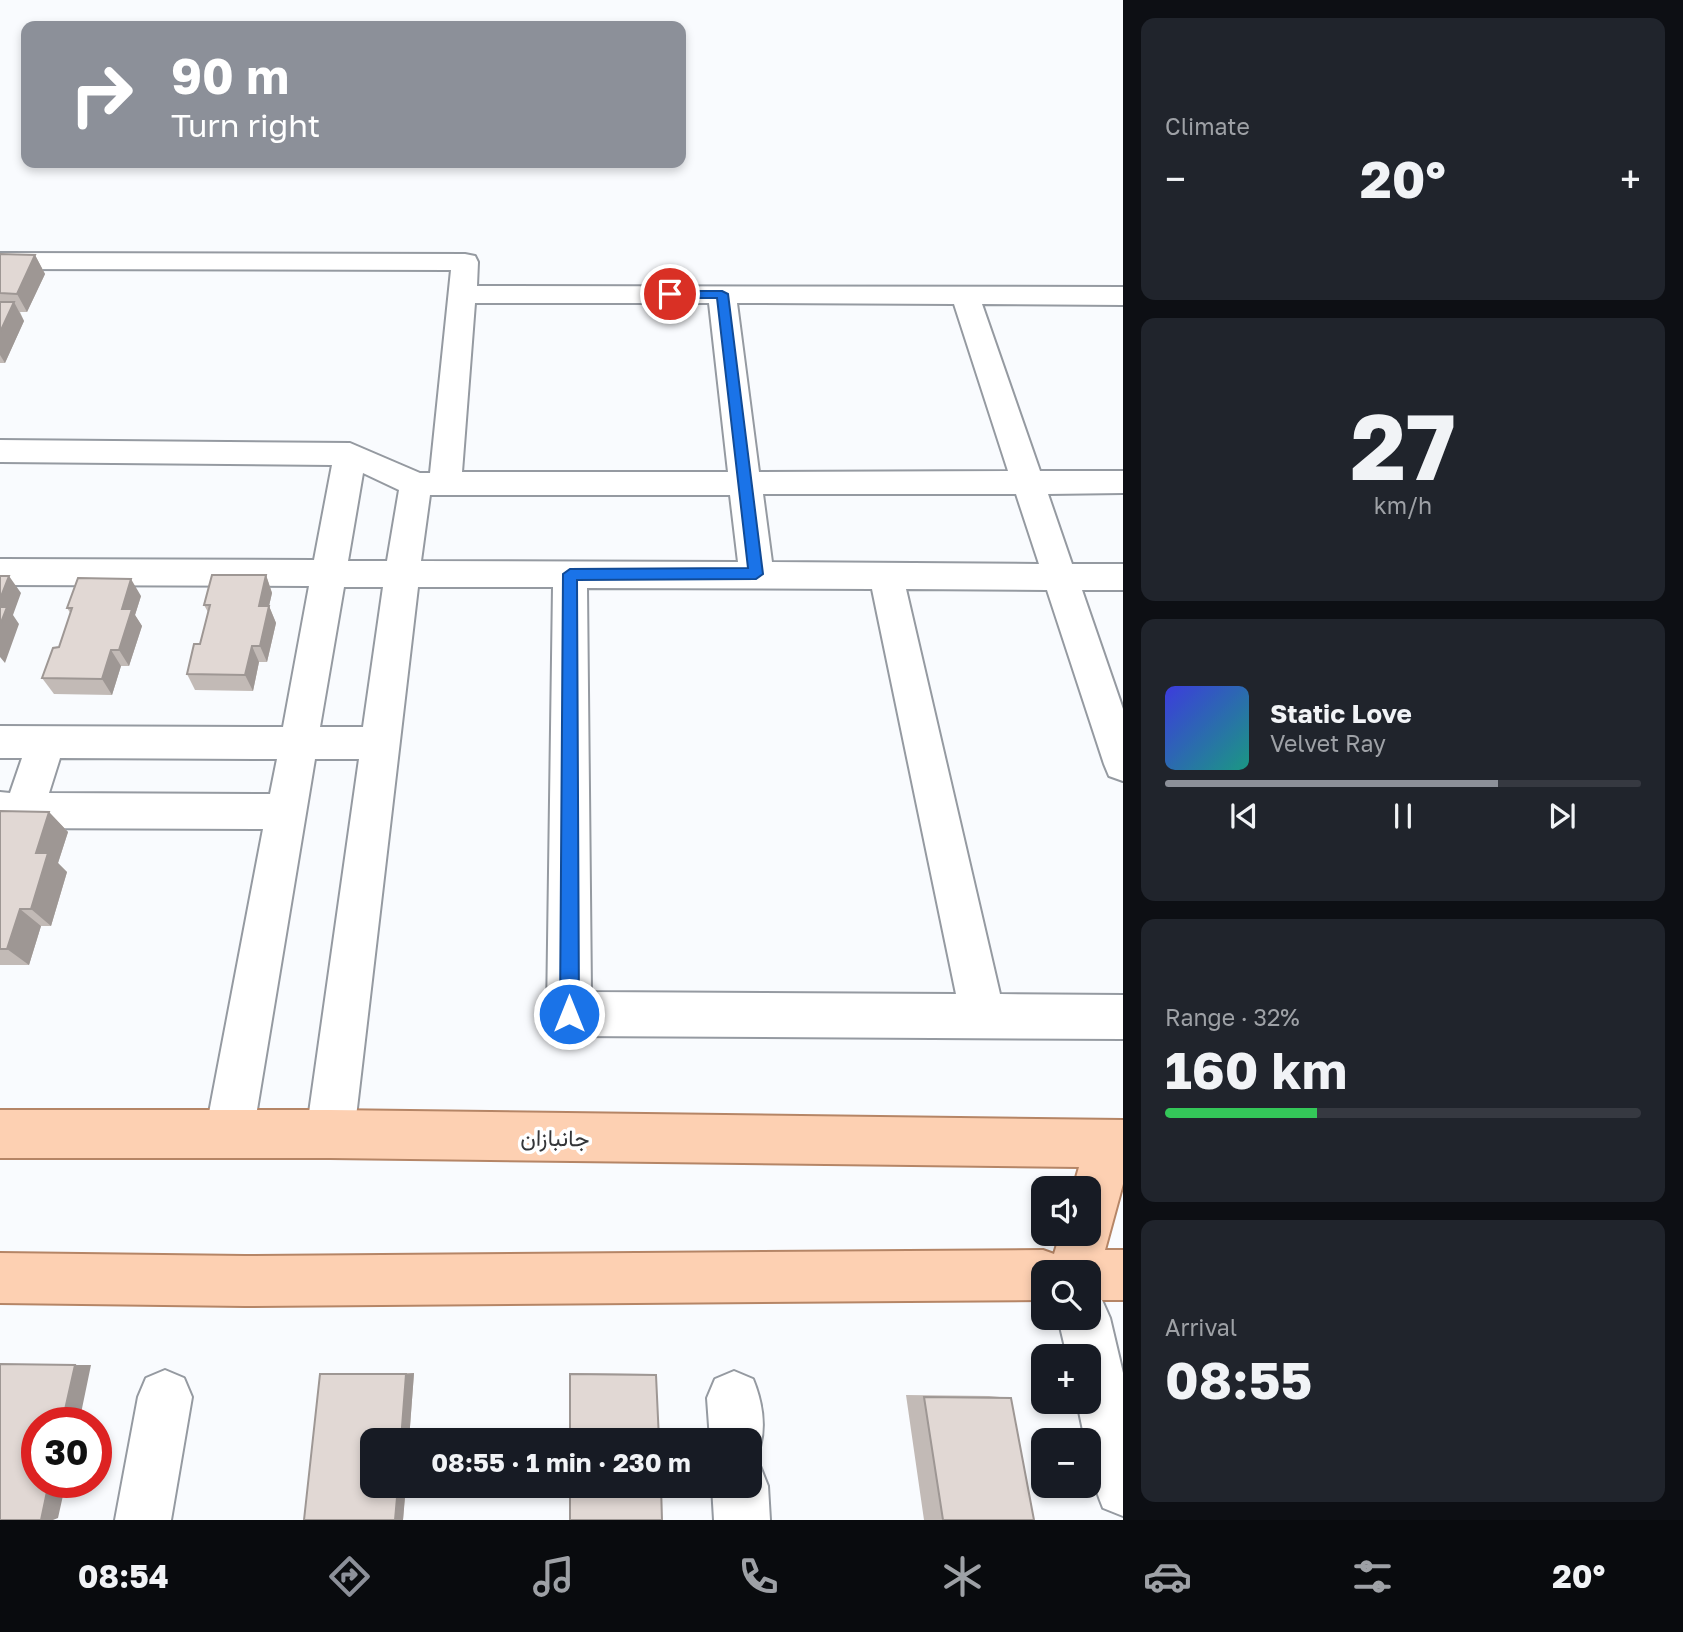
<!DOCTYPE html>
<meta charset="utf-8">
<style>
body{margin:0;font-family:"Golos Text",Vazirmatn,sans-serif;background:#20242c;color:#f1f3f6;height:100vh;display:flex;flex-direction:column;font-size:26px;white-space:nowrap}
*{box-sizing:border-box;margin:0}
p{font-size:23px;color:#9ea1a6}
.icon{flex:none;width:38px;height:38px;fill:none;stroke:currentColor;stroke-width:2;stroke-linecap:round;stroke-linejoin:round}
.map{position:relative;flex:1;overflow:hidden}
.side{display:flex;flex-direction:column;gap:18px;padding:18px;background:#0d0f14;width:560px}
.side>*{flex:none}
.guide{position:absolute;left:21px;top:21px;width:665px;height:147px;border-radius:14px;box-shadow:0 4px 10px #0003;background:#8c9099;color:#fff;overflow:hidden}
.tools{position:absolute;left:1031px;top:1176px;display:grid;gap:14px}
.tools a{display:grid;place-items:center;width:70px;height:70px;border-radius:14px;background:#171b24;box-shadow:0 4px 10px #0003;font-size:35px}
.speed{position:absolute;left:21px;top:1407px;display:flex;gap:14px;font-size:35px;font-weight:700;text-align:center}
.speed>*{display:grid;place-content:center;width:91px;height:91px;border-radius:50%;background:#171b24;box-shadow:0 4px 10px #0003;line-height:1}
.speed .limit{border:10px solid #d22;background:#fff;color:#111}
.pin{position:absolute;display:grid;place-items:center;width:60px;height:60px;color:#fff;margin:-30px;border:4px solid #fff;border-radius:50%;box-shadow:0 2px 7px #0007}
.me{position:absolute;width:77px;margin:-38px;rotate:0deg;stroke-linejoin:round;filter:drop-shadow(0 0 5px #0008)}
.turn{display:flex;align-items:center;gap:24px;height:147px;padding:0 35px;font-size:32px}
.turn .icon{width:91px;height:91px;stroke-width:2.5}
.turn b{display:block;font-size:49px;line-height:60px}
.big{font-size:52px;font-weight:700;line-height:1.1}
.side .tile{flex:1;display:flex;flex-direction:column;justify-content:center;gap:10px;min-width:0;padding:0 24px;border-radius:14px;background:#20242c}
.side .dial{align-items:center;gap:0}
.dial b{font-size:91px;line-height:1}
.song{display:flex;align-items:center;gap:21px}
.cover{width:84px;height:84px;border-radius:10px;background:linear-gradient(135deg,hsl(240 70% 55%),hsl(170 70% 35%))}
.played{height:7px;border-radius:4px;background:linear-gradient(90deg,#8c9099 70%,#363941 70%)}
.keys{display:flex;justify-content:space-around;direction:ltr}
.heat{display:flex;justify-content:space-between;align-items:center;font-size:38px;direction:ltr}
.charge{height:10px;border-radius:5px;background:linear-gradient(90deg,#34c759 32%,#363941 0)}
.trip{position:absolute;left:360px;top:1428px;width:402px;height:70px;border-radius:14px;background:#171b24;box-shadow:0 4px 10px #0003;font-weight:700;line-height:70px;text-align:center}
.tab-bar{display:flex;height:112px;justify-content:space-around;align-items:center;background:#090b0e;color:#9ea1a6}
.tab-bar .icon{width:49px;height:49px}
.tab-bar .active{color:#8c9099}
.tab-bar b{font-size:32px;color:#f1f3f6}
main{display:flex;flex:1;min-height:0}
.map>svg:first-child{display:block}
.lines{fill:none;stroke-linecap:round;stroke-linejoin:round}
.minor-casing{stroke:#959aa1;stroke-width:4}
.major-casing{stroke:#b58566;stroke-width:4}
.minor{fill:#fff;fill-rule:evenodd}
.major{fill:#fdd0b2;fill-rule:evenodd}
.wall{fill:#c2bab6}
.shaded-wall{fill:#9e9794}
.building{fill:#e1d8d4;stroke:#9e9794;stroke-width:2}
.route{fill:#1a73e8;stroke:#114b97;stroke-width:2}
.labels{text-anchor:middle;dominant-baseline:central;stroke-width:7;stroke-linejoin:round;paint-order:stroke}
.near-street-label{font-size:23px;fill:#343639;stroke:#fff}
</style>
<main>
<div class="map">
<svg width="1123" height="1520" viewBox="0 0 1123 1520">
<rect width="100%" height="100%" fill="#f9fbfe"/>
<g class="lines">
<defs>
<path id="minor" d="M0 253 465 254 475 256 478 262 477 286 1123 287V305L982 304 1040 471H1123V493L1048 494 1072 564H1123V590H1082L1123 709V781L1109 776 1104 764 1047 590 906 589 1000 994 1123 995V1039L569 1036 553 1030 547 1014 553 587H418L354 1134 347 1151 330 1158 313 1151 306 1134 359 759H315L253 1134 246 1151 229 1158 212 1151 205 1134 263 829 0 828V792L10 793 22 758H0V726L283 727 309 586 0 585V559L314 560 332 465 0 462V440L350 443 420 473H430L451 270 0 269ZM475 303H709L728 472H462ZM737 303 954 304 1008 471 759 472ZM363 473 399 490 387 561H348ZM763 494H1016L1039 564 772 562ZM430 495H730L738 562 421 561ZM344 587H383L363 727H320ZM587 588 872 589 956 994 591 992ZM60 758 277 759 270 794 49 793Z
M1088 1294 1102 1300 1110 1318 1123 1373V1516L1103 1508C1094 1486 1088 1464 1088 1440H1085L1077 1402H1088V1356H1067L1058 1318H1088Z
M165 1370 184 1378 192 1397 171 1520H115L138 1397 146 1378Z
M734 1371 753 1379C764 1406 767 1433 756 1459L751 1461V1440H710L707 1398 715 1379Z
M751 1463 760 1466 768 1486 770 1520H714L712 1486H751Z"/>
<path id="major" d="M0 1110H330L1123 1120V1184L1105 1250H1123V1300H1088V1272H1043V1300L245 1306 0 1303V1253L245 1256 1043 1250 1054 1254 1060 1234H1088V1188H1073L1079 1167 330 1158H0Z"/>
</defs>
<!-- minor casing -->
<use href="#minor" class="minor-casing"/>
<!-- major casing -->
<use href="#major" class="major-casing"/>
<!-- minor -->
<use href="#minor" class="minor"/>
<!-- major -->
<use href="#major" class="major"/>
</g>
<!-- wall -->
<path class="wall" d="M0 254 35 255 45 274 27 312H20L24 321 5 363H0Z
M266 575 272 593 269 606 276 623 267 662H259L253 691 195 690 187 674 200 644 208 612 204 605Z
M141 596 135 615 142 626 129 666H121L112 695 54 694 42 678 59 647 71 614 67 608Z
M0 811 49 812 68 832 58 863 67 872 51 926H41L29 965H0Z
M332 1373H414L403 1520 320 1374Z
M570 1373 652 1374 656 1375 570 1440Z
M906 1395 989 1396 1011 1398 1034 1520H924Z"/>
<!-- shaded-wall -->
<path class="shaded-wall" d="M35 255 45 274 27 312 17 294Z
M14 302 24 321 5 363 0 355V332Z
M266 575 272 593 269 606 276 623 267 662 260 646 259 606Z
M9 576 21 593 13 615 19 624 5 663 0 657V599Z
M131 579 141 596 135 615 142 626 129 666 119 650 122 609Z
M252 646 259 662 253 691 245 675Z
M111 650 121 666 112 695 102 679Z
M49 812 68 832 58 863 67 872 51 926 31 909 36 853Z
M20 909 41 926 29 965 7 949Z
M75 1365H91L79 1423H62Z
M414 1373 409 1440H401L406 1374Z
M49 1482H66L58 1518 53 1520H41Z
M398 1486H406L403 1520H395Z"/>
<!-- building -->
<path class="building" d="M0 254 35 255 17 294 0 293Z
M0 302H14L0 332Z
M212 575H266L259 606H269L260 646H252L245 675 187 674 194 644H200L210 605H204Z
M0 576H9L0 599Z
M78 578 131 579 122 609H132L119 650H111L102 679 42 678 53 648 59 647 72 608H67Z
M0 607H7L0 625Z
M0 811 49 812 36 853H48L31 909H20L7 949H0Z
M0 1364 75 1365 62 1423H37V1482H49L41 1520H0Z
M320 1374H406L401 1440H373V1486H398L395 1520H304Z
M570 1374 656 1375 659 1440H570Z
M924 1397 1011 1398 1034 1520H943Z
M570 1486H661L662 1520H570Z"/>
<!-- route -->
<path class="route" d="M722 291 728 294 763 574 756 579 577 580 579 1014 576 1021 569 1023 563 1021 560 1014 563 574 570 569 748 568 717 298H670L665 294 670 291Z"/>
<g class="labels">
<!-- near-street labels -->
<g class="near-street-label">
<text transform="translate(555 1137) rotate(1)">جانبازان</text>
</g>
</g>
</svg>
<div class="tools">
<a><svg class="icon" aria-label="sound" viewBox="0 0 24 24"><path d="M4 9h4l5-4v14l-5-4H4zM17 9q2 3 0 6"/></svg></a>
<a><svg class="icon" aria-label="search" viewBox="0 0 24 24"><circle cx="10" cy="10" r="6"/><path d="M15 15l6 6"/></svg></a>
<a>+</a>
<a>−</a>
</div>
<div class="speed"><div class="limit">30</div></div>
<div class="pin" style="left:670px;top:294px;background:#d93025"><svg class="icon" aria-label="arrive" viewBox="0 0 24 24"><path d="M6 21V4h12l-3 4 3 4H6"/></svg></div>
<svg class="me" style="left:569px;top:1014px" viewBox="-20 -20 40 40"><circle r="17" fill="#1a73e8" stroke="#fff" stroke-width="3"/><path d="M0-11L8 9 0 5-8 9z" fill="#fff"/></svg>
<div class="trip">08:55 · 1 min · 230 m</div>
<div class="guide">
<div class="turn"><svg class="icon" aria-label="right" viewBox="0 0 24 24"><path d="M7 20v-9h11M14 6l5 5-5 5"/></svg><div><b>90 m</b>Turn right</div></div>
</div>
</div>
<section class="side">
<div class="tile"><p>Climate</p>
<div class="heat"><a>−</a><b class="big">20°</b><a>+</a></div>
</div>
<div class="tile dial"><b>27</b><p>km/h</p></div>
<div class="tile">
<div class="song"><i class="cover"></i><div><b>Static Love</b><p>Velvet Ray</p></div></div>
<div class="played"></div>
<div class="keys"><svg class="icon" aria-label="previous" viewBox="0 0 24 24"><path d="M18 5L8 12l10 7zM5 5v14"/></svg><svg class="icon" aria-label="pause" viewBox="0 0 24 24"><path d="M8 5v14M16 5v14"/></svg><svg class="icon" aria-label="next" viewBox="0 0 24 24"><path d="M6 5l10 7-10 7zM19 5v14"/></svg></div>
</div>
<div class="tile"><p>Range · 32%</p><b class="big">160 km</b><div class="charge"></div></div>
<div class="tile"><p>Arrival</p><b class="big">08:55</b></div>
</section>
</main>
<nav class="tab-bar">
<b>08:54</b>
<svg class="icon active" aria-label="directions" viewBox="0 0 24 24"><path d="M12 3l9 9-9 9-9-9zM9 14v-3h6M13 9l2 2-2 2"/></svg>
<svg class="icon" aria-label="music" viewBox="0 0 24 24"><path d="M9 18V5l10-2v13"/><circle cx="6" cy="18" r="3"/><circle cx="16" cy="16" r="3"/></svg>
<svg class="icon" aria-label="phone" viewBox="0 0 24 24"><path d="M5 4h4l2 5-3 2q2 4 5 5l2-3 5 2v4C11 20 4 13 5 4z"/></svg>
<svg class="icon" aria-label="climate" viewBox="0 0 24 24"><path d="M12 3v18M4 7l16 10M4 17L20 7"/></svg>
<svg class="icon" aria-label="car" viewBox="0 0 24 24"><path d="M5 17H2v-5l4-1 3-4h7l3 4 3 1v5h-3M9 17h6M6 11h13"/><circle cx="7" cy="17" r="2"/><circle cx="17" cy="17" r="2"/></svg>
<svg class="icon" aria-label="filters" viewBox="0 0 24 24"><path d="M4 7h16M4 17h16"/><circle cx="9" cy="7" r="2"/><circle cx="15" cy="17" r="2"/></svg>
<b>20°</b>
</nav>
